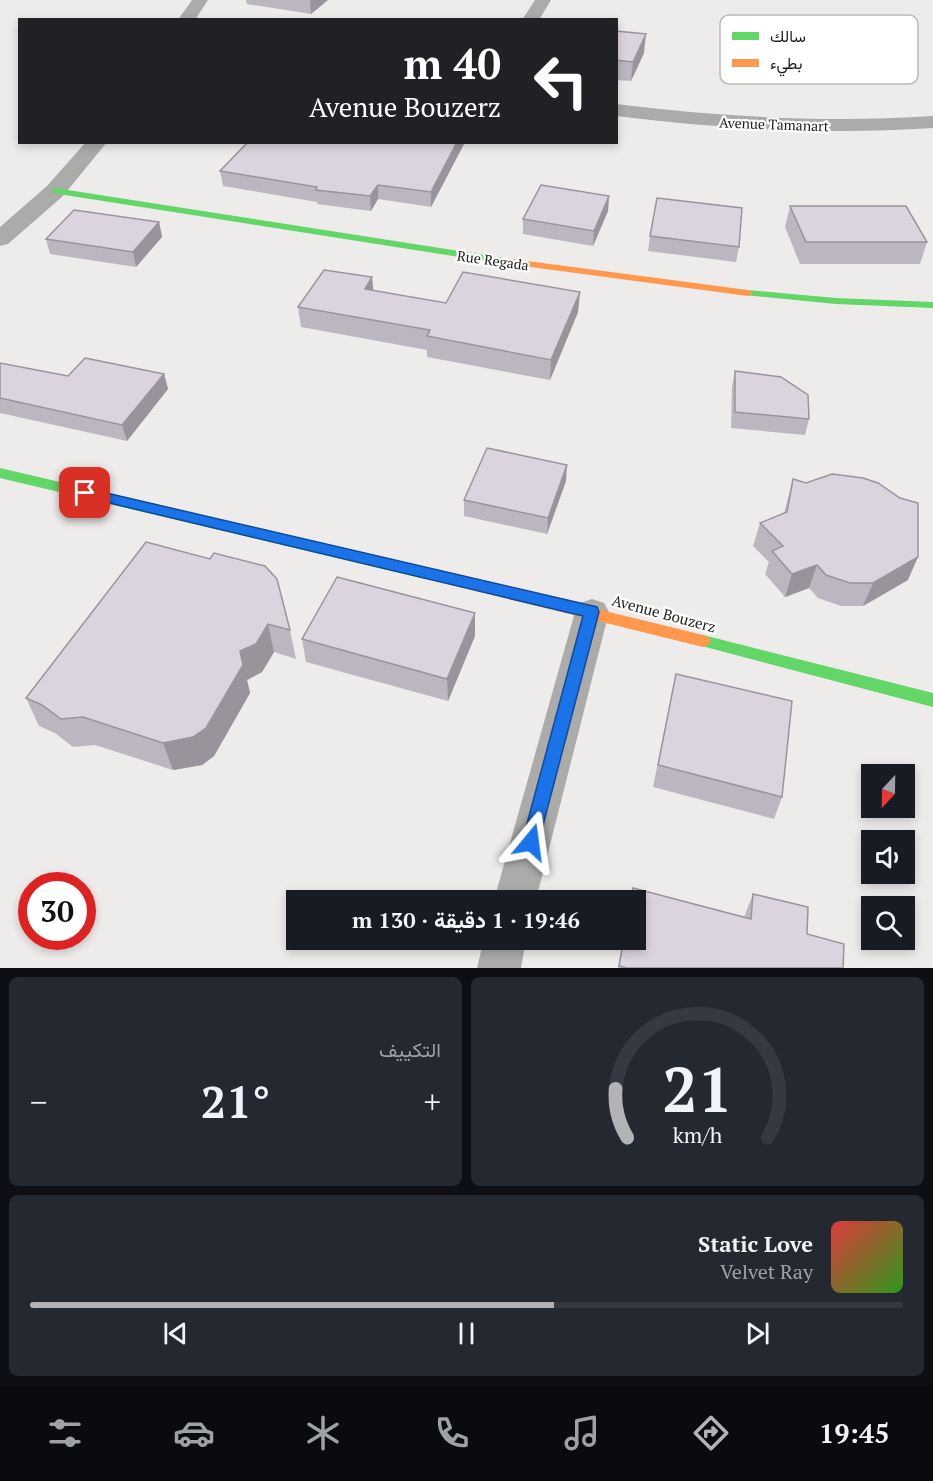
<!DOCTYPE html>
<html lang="ar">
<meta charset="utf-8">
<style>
body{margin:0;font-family:"PT Serif",Vazirmatn,serif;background:#242831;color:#f1f3f6;direction:rtl;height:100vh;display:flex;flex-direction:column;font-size:22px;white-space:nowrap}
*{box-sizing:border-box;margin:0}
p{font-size:20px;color:#9ea1a6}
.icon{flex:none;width:33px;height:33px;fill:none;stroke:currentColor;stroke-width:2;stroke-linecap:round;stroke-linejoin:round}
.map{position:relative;height:968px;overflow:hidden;direction:ltr}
.details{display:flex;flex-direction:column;gap:9px;padding:9px;background:#0d0f14;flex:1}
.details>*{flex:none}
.banner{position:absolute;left:18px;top:18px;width:600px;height:126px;border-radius:0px;box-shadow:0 3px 9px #0003;direction:rtl;background:#202124;color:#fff;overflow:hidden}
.needle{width:39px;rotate:202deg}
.tools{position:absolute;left:861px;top:764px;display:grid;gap:12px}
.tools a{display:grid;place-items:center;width:54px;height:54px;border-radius:0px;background:#171b24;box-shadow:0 3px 9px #0003;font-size:30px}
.speed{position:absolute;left:18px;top:872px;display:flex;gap:12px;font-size:30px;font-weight:700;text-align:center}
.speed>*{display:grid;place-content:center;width:78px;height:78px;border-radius:50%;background:#171b24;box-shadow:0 3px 9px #0003;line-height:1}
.speed .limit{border:9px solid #d22;background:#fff;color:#111}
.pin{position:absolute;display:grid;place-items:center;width:51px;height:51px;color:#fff;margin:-26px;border-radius:12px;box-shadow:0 3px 9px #0006}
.me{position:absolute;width:66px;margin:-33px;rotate:16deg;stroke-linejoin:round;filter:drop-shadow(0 0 4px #0008)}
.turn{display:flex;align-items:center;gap:21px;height:126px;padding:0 18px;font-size:27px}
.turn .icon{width:78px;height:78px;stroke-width:2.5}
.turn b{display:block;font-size:42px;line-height:51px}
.big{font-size:45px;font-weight:700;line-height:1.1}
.details .tile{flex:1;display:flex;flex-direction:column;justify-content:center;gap:9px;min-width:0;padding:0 21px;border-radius:9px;background:#242831}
.details .dial{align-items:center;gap:0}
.dial svg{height:156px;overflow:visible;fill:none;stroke:#363941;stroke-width:7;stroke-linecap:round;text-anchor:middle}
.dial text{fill:#f1f3f6;stroke:none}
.song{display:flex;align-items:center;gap:18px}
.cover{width:72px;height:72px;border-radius:9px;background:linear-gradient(135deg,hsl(0 70% 55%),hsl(110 70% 35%))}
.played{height:6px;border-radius:3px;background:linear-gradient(90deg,#b2b3b4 60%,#363941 60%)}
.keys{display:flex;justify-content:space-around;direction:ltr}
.heat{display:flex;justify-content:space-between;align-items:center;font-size:33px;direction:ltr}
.details .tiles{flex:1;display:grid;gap:9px;grid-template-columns:1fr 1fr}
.tile:last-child{grid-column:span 2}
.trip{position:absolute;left:286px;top:890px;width:360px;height:60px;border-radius:0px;background:#171b24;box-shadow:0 3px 9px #0003;font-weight:700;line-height:60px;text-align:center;direction:rtl}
.dock{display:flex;height:96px;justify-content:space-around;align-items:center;background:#090b0e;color:#9ea1a6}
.dock .icon{width:42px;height:42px}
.dock .current{color:#b2b3b4}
.dock b{font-size:27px;color:#f1f3f6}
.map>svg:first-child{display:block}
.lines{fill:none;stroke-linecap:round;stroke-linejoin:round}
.street{fill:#ababaa;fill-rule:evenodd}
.fast{fill:#63d668;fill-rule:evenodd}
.slow{fill:#ff974d;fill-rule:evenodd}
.wall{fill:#bcb6c0}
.shaded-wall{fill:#99949c}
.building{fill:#dbd4df;stroke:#99949c;stroke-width:1.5}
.route{fill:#1a73e8;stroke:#114b97;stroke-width:1.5}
.labels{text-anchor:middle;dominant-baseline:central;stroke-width:4.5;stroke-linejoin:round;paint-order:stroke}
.far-street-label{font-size:14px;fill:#1d1c1b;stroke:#fff}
.street-label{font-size:15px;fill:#1d1c1b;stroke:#fff}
.key{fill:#fff;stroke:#bbb;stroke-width:1.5}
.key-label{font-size:16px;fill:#1d1c1b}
</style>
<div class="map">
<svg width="933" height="968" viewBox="0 0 933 968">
<rect width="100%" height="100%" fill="#eeecea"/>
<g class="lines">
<!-- street -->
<path class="street" d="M192 0H208L195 20H178Z
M535 0H551L539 20H522Z
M616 104C722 117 827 123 933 116V128C827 135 722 129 616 116Z
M86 142H107L63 196 8 244 0 246V227L47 186Z
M592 599 604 603 609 612 536 900H494L575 612 580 603Z
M484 939H526L521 968H477Z"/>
<!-- fast -->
<path class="fast" d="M55 188 504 258 509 261 504 264 52 193V189Z
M748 290 836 298 933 302V308L836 304 744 295 742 293Z
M0 468 425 567 430 569 432 573 430 577 425 579 0 478Z
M703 635 933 693V707L698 645 695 641 698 637Z"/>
<!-- slow -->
<path class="slow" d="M504 258 748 290 754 293 748 296 500 263 499 261Z
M425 567 703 635 708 637 711 641 708 645 703 647 420 577 418 573 420 569Z"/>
</g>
<!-- wall -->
<path class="wall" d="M246 0H328L311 14 247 4Z
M616 31 644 53 631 81 616 80Z
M248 142H465L431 207 378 199 371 211 317 204V202L223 186 220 171Z
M609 196 608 211 593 246 523 234V219Z
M790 206 927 242 920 264H800L785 227Z
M159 222 162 237 136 267 50 254 46 239Z
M650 236 739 247 736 262 648 251Z
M372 277 373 291 446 303 580 292 578 312 550 380 427 357V350L301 327 298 307Z
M0 363 68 376 164 374 168 389 127 441 0 413Z
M735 371 809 419 805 435 731 428 732 387Z
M793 479 908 580 863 606H841L818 598 809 588 785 597 765 574 769 562 753 546 760 523 784 513Z
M566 481 547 534 464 516V500Z
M146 542 290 630 296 659 274 652 262 672 247 680 250 693 214 756 202 765 173 770 95 745 73 747 55 733 39 726 26 698Z
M475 636 448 701 306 662 302 639Z
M676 674 782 797 774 819 653 787Z
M633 888 744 917 753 894 807 934 843 968H618L623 939H636V900H630Z"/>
<!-- shaded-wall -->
<path class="shaded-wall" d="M312 0H328L311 14 310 1Z
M646 34 644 53 631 81 633 62Z
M457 142H465L431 207V192Z
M378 185V199L371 211 370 196Z
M609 196 608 211 593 246 594 231Z
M159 222 162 237 136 267 133 252Z
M372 277 374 297 365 289Z
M580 292 578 312 550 380 551 360Z
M164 374 168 389 127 441 122 425Z
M567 465 566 481 547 534 548 518Z
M918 557 908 580 863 606 873 583Z
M817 565 809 588 785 597 792 574Z
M475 613V636L448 701 447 679Z
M268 624 274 652 262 672 247 680 250 693 214 756 202 765 173 770 163 743 240 651Z"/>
<!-- building -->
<path class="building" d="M616 31 646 34 633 62 616 60Z
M248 142H457L431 192 378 185 370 196 316 190 317 187 220 171Z
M541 185 609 196 594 231 523 219Z
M657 198 742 208 739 247 650 236Z
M790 206H906L927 242H806Z
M74 210 159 222 133 252 46 239Z
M324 270 372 277 365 289 446 303 463 272 580 292 551 360 427 336 430 330 298 307Z
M85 358 164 374 122 425 0 398V363L68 376Z
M735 371 781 377 808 395 809 419 735 412Z
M487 448 567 465 548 518 464 500Z
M832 474 863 478 878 483 900 498 918 503V557L873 583H850L826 575 817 565 792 574 772 551 783 546 760 523 787 512 793 479 806 483Z
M146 542 210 559 214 553 265 566 277 579 290 630 268 624 256 644 240 651 243 665 206 728 193 737 163 743 83 717 61 719 42 705 26 698Z
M337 577 475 613 447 679 302 639Z
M676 674 792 701 782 797 658 765Z
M633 888 751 919 753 894 808 907 807 934 844 944 843 968H627L619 966 624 939H636V900H631Z"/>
<!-- route -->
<path class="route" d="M85 488 597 607 599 612 537 848 531 851 524 848 522 842 583 616 80 496 78 493Z"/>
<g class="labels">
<!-- far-street labels -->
<g class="far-street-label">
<text transform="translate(774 124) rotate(2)">Avenue Tamanart</text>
<text transform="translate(493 260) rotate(8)">Rue Regada</text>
</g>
<!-- street labels -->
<g class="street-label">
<text transform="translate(664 613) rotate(15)">Avenue Bouzerz</text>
</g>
</g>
<!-- legend -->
<rect x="720" y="15" width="198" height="69" rx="9" class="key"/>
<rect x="732" y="32" width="27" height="8" fill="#63d668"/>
<rect x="732" y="59" width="27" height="8" fill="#ff974d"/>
<g class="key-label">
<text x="770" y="42">سالك</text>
<text x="770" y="69">بطيء</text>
</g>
</svg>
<div class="tools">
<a><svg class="needle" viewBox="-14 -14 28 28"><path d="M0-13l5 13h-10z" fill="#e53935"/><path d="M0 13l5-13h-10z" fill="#9ea1a6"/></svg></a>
<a><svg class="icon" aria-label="sound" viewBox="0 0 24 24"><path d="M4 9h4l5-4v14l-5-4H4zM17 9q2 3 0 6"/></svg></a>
<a><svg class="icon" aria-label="search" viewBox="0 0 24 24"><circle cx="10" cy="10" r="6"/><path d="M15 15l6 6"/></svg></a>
</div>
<div class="speed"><div class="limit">30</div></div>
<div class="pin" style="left:85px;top:493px;background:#d93025"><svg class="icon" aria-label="arrive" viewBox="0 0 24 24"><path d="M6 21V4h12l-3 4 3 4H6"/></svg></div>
<svg class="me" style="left:531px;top:842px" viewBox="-20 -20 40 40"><path d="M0-17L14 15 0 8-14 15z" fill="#1a73e8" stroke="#fff" stroke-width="4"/></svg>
<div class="trip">19:46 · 1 دقيقة · 130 m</div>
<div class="banner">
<div class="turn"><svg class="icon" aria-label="left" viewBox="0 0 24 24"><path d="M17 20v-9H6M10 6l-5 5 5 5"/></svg><div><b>40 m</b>Avenue Bouzerz</div></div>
</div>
</div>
<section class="details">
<div class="tiles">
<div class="tile dial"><svg viewBox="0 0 100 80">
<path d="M14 69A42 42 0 1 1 86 69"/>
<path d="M14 69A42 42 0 0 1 8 44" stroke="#b2b3b4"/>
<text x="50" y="56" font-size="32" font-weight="700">21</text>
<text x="50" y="72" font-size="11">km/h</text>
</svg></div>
<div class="tile"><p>التكييف</p>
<div class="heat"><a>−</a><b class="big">21°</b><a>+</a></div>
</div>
<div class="tile">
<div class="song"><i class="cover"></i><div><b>Static Love</b><p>Velvet Ray</p></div></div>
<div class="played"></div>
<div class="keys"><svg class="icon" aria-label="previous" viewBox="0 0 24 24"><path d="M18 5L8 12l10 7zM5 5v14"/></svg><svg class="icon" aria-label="pause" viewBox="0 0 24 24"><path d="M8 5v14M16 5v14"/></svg><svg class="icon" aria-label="next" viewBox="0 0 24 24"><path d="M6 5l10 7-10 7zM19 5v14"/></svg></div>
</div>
</div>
</section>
<nav class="dock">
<b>19:45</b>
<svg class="icon current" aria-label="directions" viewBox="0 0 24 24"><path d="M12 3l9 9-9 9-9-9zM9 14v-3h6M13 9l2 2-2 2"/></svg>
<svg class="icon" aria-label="music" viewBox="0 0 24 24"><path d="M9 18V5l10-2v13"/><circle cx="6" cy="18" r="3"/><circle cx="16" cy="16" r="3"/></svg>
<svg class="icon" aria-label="phone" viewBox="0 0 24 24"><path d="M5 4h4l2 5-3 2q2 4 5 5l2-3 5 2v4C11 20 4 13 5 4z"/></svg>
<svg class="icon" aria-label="climate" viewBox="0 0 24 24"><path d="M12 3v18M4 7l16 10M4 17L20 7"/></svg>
<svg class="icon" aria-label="car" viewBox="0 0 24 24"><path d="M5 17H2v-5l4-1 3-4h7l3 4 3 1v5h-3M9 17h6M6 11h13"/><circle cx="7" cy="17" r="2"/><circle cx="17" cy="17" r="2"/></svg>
<svg class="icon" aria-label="filters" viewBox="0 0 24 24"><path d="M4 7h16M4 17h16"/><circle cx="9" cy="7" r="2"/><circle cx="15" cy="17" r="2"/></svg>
</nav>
